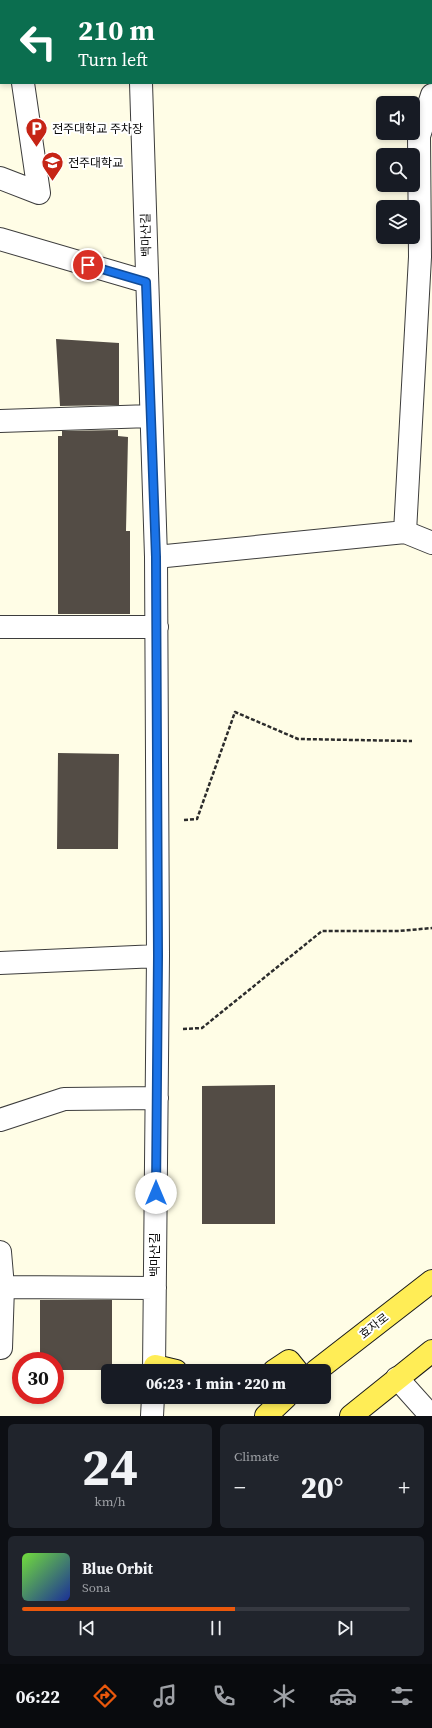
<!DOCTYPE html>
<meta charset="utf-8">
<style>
body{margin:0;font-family:"Source Serif 4","Noto Sans KR",serif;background:#20242c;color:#f1f3f6;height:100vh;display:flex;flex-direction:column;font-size:15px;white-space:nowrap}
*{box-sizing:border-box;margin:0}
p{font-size:13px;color:#9ea1a6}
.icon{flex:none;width:22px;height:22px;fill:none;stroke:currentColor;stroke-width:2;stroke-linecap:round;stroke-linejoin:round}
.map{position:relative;height:1416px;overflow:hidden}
.details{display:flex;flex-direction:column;gap:8px;padding:8px;background:#0d0f14;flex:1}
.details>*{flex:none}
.top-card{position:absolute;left:0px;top:0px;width:432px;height:84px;box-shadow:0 2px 6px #0003;background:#0b6e4f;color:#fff;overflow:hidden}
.tools{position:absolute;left:376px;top:96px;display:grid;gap:8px}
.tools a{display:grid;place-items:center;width:44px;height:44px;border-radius:6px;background:#171b24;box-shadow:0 2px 6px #0003;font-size:20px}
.speed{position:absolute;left:12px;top:1352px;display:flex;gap:8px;font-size:20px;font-weight:700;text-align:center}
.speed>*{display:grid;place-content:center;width:52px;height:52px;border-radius:50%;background:#171b24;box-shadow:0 2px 6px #0003;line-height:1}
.speed .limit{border:6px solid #d22;background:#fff;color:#111}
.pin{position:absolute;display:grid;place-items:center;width:34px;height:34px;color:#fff;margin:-17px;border:2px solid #fff;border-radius:50%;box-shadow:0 1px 4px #0007}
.me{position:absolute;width:44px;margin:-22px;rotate:0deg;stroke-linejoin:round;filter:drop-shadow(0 0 3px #0008)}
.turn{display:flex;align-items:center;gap:14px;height:84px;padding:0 12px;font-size:18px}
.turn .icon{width:52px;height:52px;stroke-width:2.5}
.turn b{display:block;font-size:28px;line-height:34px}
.big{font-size:30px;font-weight:800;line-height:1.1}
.details .card{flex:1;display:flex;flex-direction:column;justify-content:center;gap:6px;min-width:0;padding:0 14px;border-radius:6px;background:#20242c}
.details .dial{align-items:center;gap:0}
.dial b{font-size:52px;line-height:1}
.song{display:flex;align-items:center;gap:12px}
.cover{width:48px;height:48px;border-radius:6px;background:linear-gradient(135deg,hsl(100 70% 55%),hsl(230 70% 35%))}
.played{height:4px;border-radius:2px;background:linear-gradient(90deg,#ea580c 55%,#363941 55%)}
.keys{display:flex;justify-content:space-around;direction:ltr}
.heat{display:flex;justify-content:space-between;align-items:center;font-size:22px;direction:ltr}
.details .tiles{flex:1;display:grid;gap:8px;grid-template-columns:1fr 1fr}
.card:last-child{grid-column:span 2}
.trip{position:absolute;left:101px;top:1364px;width:230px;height:40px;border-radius:6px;background:#171b24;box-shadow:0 2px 6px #0003;font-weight:800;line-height:40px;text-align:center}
.tab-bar{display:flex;height:64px;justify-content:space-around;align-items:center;background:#090b0e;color:#9ea1a6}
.tab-bar .icon{width:28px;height:28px}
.tab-bar .current{color:#ea580c}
.tab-bar b{font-size:18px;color:#f1f3f6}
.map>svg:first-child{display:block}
.building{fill:#534c45}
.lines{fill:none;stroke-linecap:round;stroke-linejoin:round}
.minor-casing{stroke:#3d3d3d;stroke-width:24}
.major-casing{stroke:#1b1b1b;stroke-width:24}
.path{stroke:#2c2c2c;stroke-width:2.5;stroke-dasharray:4 2;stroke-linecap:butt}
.minor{stroke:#fff;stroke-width:22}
.major{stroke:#ffed56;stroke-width:22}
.route-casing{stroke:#114b97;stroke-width:10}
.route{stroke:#1a73e8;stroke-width:7}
.labels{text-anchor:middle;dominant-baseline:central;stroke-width:4;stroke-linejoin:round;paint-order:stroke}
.poi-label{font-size:12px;fill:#0a0a0a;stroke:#fff;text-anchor:start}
.street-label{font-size:12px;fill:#0a0a0a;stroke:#fff}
</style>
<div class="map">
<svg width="432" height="1416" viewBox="0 0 432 1416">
<rect width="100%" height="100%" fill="#fffde6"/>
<!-- building -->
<path class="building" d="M56 339 119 343V405L60 406Z
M118 430V436L128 437 126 531H130V614H58V436H62V431Z
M58 753 119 754 118 849H57Z
M275 1085V1224H202V1086Z
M40 1300H112V1370H55V1361H40Z"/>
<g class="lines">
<defs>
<path id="minor" d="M129 0V1
M83 1 84 0
M0 53 1 52
M141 83 156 557 158 956 154 1371
M0 178 39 193 23 83
M0 239 147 282
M0 421 151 416
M405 532 420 257 419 136 432 95
M156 557 405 532 432 543
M0 627H157
M0 963 158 956
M0 1120 64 1099 157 1098
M0 1252 3 1287 1 1348
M3 1287 155 1288
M397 1378 431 1416
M152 1416 153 1397"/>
<path id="major" d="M155 1366 176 1371
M274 1371 289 1361 297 1371
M316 1371 432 1281
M266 1416 286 1397
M351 1416 432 1351"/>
</defs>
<!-- minor casing -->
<use href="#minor" class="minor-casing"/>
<!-- major casing -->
<use href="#major" class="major-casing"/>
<!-- path -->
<path class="path" d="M184 820 197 819 235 712 298 739 412 741
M183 1029 202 1028 322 931H399L432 928"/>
<!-- minor -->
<use href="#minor" class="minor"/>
<!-- major -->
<use href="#major" class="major"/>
</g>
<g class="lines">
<defs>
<path id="route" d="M88 265 146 282 156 557 158 956 156 1193"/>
</defs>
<!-- route casing -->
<use href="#route" class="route-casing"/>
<!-- route -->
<use href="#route" class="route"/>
</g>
<!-- icons -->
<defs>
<symbol id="parking-pin" viewBox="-11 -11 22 30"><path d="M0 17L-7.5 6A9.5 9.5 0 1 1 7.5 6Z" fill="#c62415" stroke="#fff"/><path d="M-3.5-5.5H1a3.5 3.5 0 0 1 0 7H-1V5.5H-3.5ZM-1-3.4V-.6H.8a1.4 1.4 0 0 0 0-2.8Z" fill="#fff"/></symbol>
<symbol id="university-pin" viewBox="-11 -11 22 30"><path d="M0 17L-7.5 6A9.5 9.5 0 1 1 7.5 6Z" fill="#c62415" stroke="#fff"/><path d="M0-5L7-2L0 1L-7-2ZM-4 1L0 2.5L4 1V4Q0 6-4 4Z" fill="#fff"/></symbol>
</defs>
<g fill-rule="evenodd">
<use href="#parking-pin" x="24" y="116" width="25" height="34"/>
<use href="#university-pin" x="40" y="150" width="25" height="34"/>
</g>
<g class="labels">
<!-- poi labels -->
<g class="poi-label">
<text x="52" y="129">전주대학교 주차장</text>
<text x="68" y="163">전주대학교</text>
</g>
<!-- street labels -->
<g class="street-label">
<text transform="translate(146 235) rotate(-91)">백마산길</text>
<text transform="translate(155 1255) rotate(-90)">백마산길</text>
<text transform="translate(374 1326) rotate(-38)">효자로</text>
</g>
</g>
</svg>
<div class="tools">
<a><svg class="icon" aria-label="sound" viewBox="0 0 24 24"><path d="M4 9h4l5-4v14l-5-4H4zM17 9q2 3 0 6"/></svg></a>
<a><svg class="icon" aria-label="search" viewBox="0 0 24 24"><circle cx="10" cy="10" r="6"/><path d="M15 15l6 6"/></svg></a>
<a><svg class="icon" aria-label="layers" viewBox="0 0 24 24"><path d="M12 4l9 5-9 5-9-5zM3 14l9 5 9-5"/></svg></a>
</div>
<div class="speed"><div class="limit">30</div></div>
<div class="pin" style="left:88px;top:265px;background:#d93025"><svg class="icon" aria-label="arrive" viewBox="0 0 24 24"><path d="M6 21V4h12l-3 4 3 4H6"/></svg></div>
<svg class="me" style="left:156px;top:1193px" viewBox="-20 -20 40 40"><circle r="19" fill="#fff"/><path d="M0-13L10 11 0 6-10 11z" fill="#1a73e8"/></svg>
<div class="trip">06:23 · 1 min · 220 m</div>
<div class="top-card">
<div class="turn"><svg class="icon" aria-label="left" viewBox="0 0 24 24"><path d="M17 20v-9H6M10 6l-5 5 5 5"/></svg><div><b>210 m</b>Turn left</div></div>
</div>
</div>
<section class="details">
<div class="tiles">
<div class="card dial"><b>24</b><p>km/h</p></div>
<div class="card"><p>Climate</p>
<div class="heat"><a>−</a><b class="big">20°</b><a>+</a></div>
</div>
<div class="card">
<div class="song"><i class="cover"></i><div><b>Blue Orbit</b><p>Sona</p></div></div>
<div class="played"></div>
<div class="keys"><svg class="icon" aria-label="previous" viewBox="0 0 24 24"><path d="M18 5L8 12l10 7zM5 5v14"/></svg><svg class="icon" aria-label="pause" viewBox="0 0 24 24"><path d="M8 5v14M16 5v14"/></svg><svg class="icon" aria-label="next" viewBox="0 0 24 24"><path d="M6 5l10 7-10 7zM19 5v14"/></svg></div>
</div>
</div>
</section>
<nav class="tab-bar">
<b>06:22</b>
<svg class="icon current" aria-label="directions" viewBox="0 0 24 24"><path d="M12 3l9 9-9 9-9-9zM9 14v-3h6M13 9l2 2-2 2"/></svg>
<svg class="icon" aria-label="music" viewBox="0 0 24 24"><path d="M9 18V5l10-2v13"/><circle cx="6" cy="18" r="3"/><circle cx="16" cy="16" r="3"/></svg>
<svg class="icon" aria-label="phone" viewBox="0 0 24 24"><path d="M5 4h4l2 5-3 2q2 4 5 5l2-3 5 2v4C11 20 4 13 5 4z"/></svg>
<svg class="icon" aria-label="climate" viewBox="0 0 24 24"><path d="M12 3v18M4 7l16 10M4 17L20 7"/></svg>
<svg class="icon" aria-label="car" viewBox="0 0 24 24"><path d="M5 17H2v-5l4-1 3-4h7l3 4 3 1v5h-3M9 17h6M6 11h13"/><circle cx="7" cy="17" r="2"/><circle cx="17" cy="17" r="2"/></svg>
<svg class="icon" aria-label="filters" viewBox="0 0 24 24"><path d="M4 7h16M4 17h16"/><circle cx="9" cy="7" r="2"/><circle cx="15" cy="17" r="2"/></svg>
</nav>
